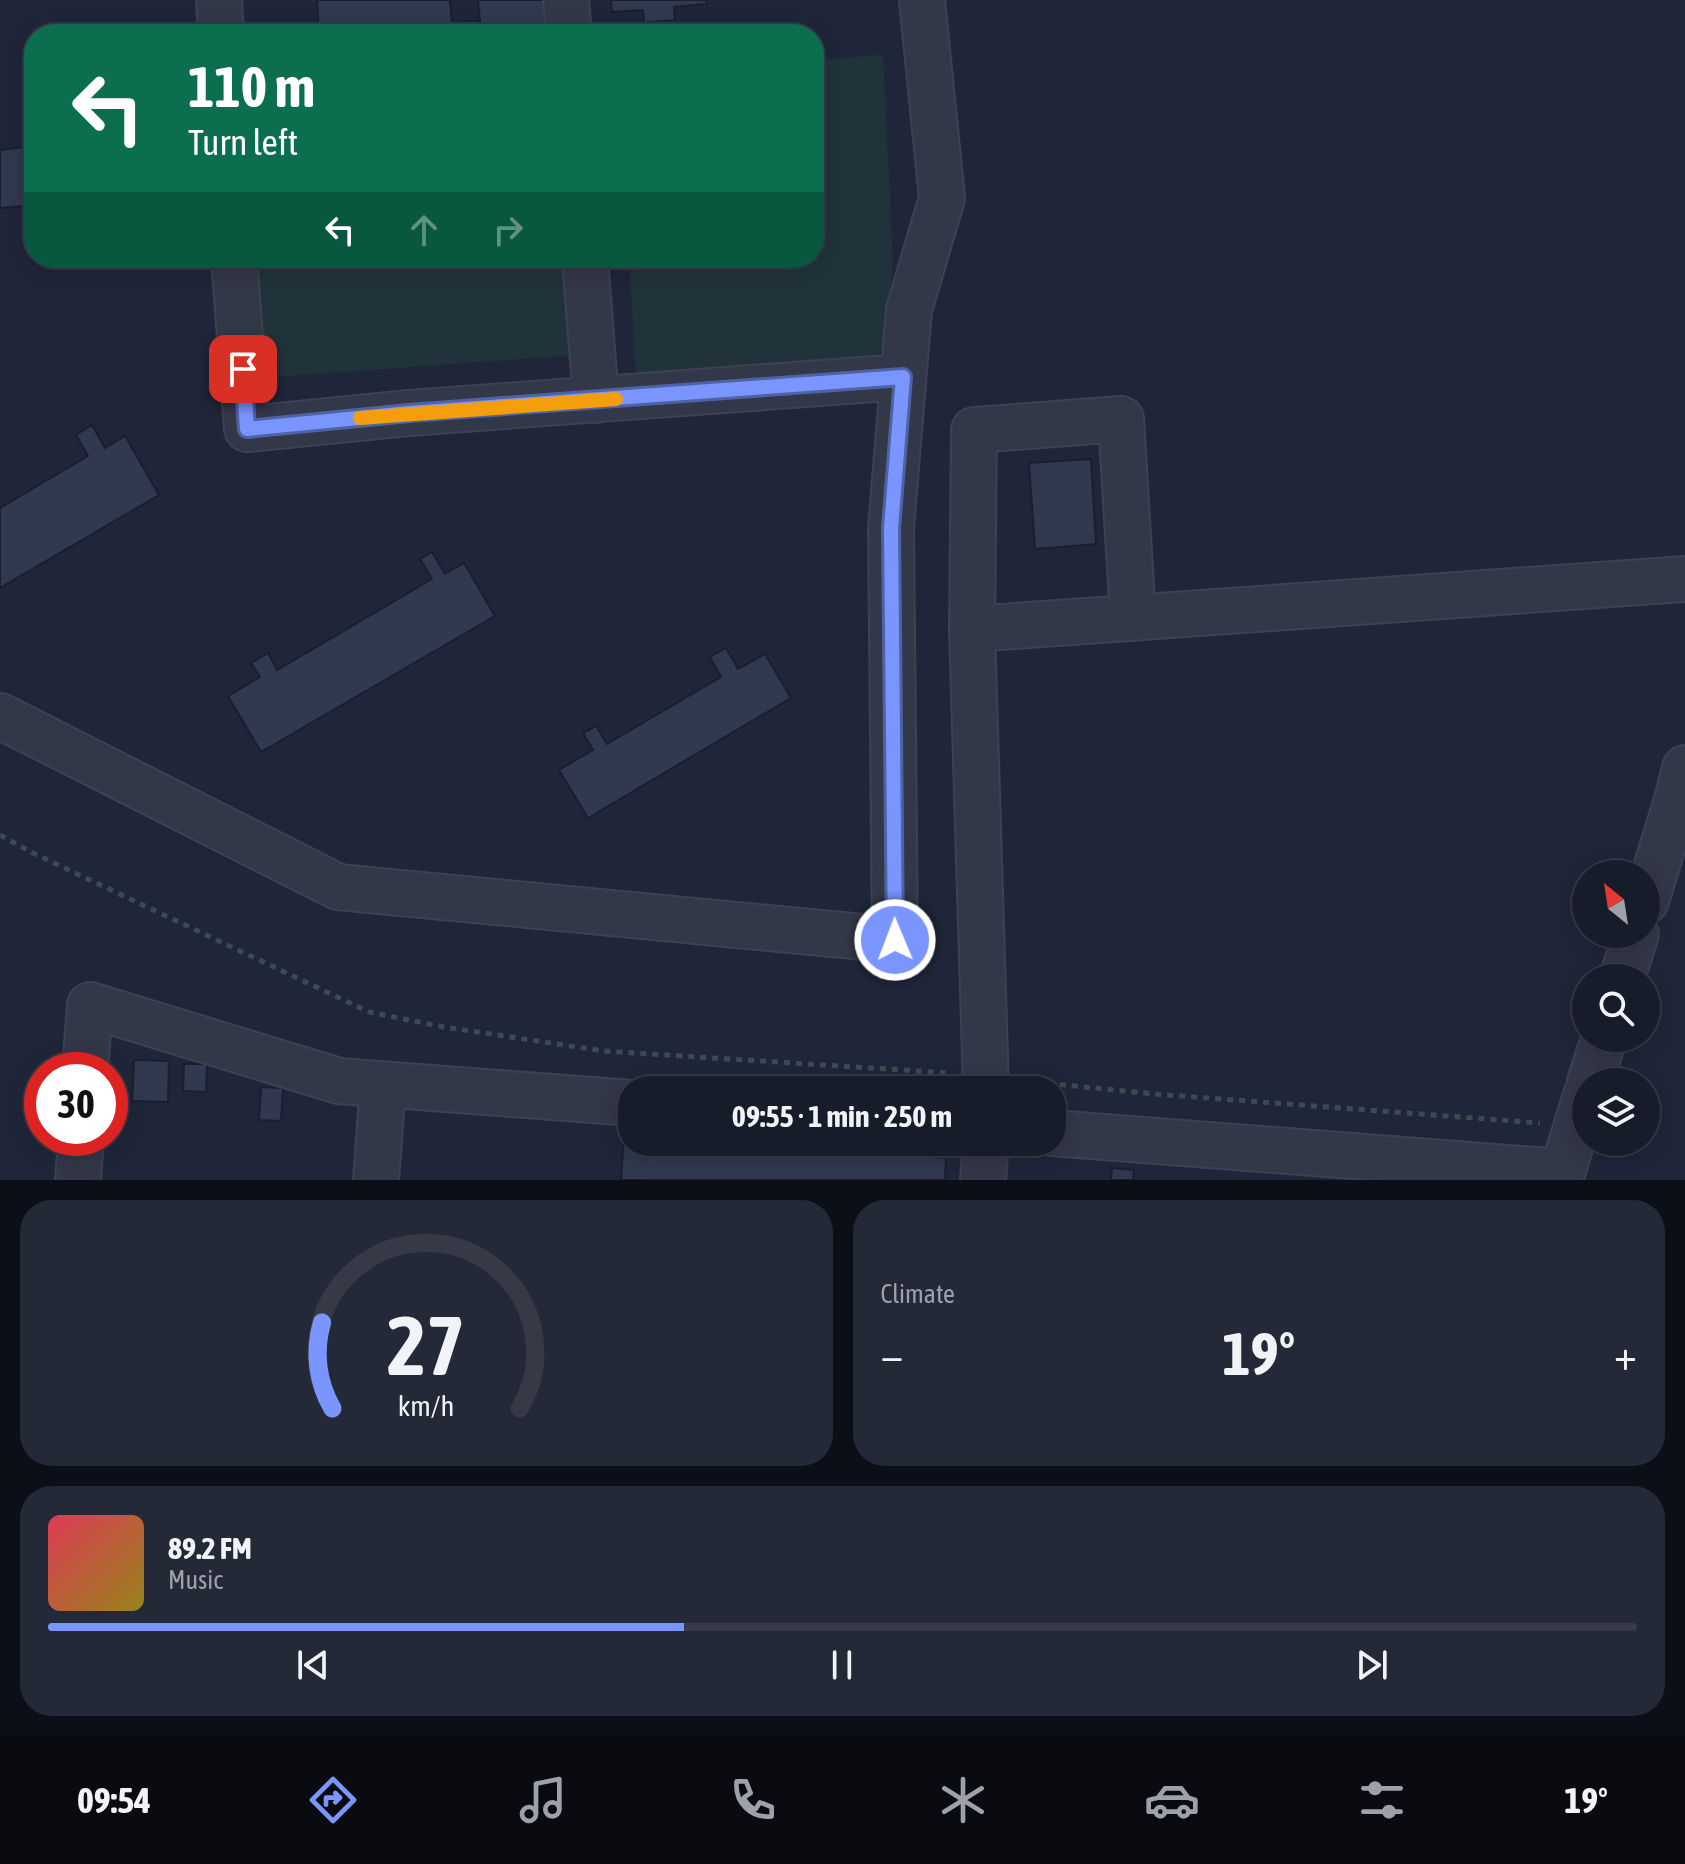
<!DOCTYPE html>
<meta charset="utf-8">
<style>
body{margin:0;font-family:"Asap Condensed",sans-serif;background:#242937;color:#f1f3f6;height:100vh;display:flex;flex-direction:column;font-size:30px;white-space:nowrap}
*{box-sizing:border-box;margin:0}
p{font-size:26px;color:#9ea1a9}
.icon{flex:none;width:44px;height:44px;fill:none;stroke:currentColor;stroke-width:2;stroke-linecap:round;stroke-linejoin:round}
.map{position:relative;height:1180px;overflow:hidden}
.side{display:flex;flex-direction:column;gap:20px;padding:20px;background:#0d0f18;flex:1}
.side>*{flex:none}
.banner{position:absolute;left:24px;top:24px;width:800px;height:244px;border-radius:32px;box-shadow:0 4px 20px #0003,0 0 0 2px #363a47;background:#0b6e4f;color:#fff;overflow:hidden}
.needle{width:52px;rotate:330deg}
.tools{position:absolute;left:1572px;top:860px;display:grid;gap:16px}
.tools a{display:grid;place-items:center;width:88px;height:88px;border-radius:50%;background:#171c2b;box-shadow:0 4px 20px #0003,0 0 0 2px #363a47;font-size:40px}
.speed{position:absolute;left:24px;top:1052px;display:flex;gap:16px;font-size:40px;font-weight:700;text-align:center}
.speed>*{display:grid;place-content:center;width:104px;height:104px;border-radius:50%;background:#171c2b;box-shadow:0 4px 20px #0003,0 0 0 2px #363a47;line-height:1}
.speed .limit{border:12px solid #d22;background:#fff;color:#111}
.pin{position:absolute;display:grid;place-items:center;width:68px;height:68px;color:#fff;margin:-34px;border-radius:16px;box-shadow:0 4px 12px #0006}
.me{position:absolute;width:88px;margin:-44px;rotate:359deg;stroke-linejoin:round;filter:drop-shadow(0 0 6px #0008)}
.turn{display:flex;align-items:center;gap:28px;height:168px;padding:0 32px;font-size:36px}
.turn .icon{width:104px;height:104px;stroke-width:2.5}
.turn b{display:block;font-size:56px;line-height:68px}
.lanes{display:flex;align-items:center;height:76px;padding:0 32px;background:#0003;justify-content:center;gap:40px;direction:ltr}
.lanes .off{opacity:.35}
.big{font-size:60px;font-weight:700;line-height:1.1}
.side .widget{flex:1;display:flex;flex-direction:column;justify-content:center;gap:12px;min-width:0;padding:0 28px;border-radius:32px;background:#242937}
.side .dial{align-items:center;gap:0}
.dial svg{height:208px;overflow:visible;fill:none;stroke:#363a47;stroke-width:7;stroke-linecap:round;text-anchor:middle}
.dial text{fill:#f1f3f6;stroke:none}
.song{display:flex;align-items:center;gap:24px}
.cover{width:96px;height:96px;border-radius:12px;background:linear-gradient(135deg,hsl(350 70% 55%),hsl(50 70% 35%))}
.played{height:8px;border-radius:4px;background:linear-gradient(90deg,#7a96fe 40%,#363a47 40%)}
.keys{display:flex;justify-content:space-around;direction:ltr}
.heat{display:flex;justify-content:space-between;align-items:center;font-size:44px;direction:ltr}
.side .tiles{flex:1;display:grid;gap:20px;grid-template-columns:1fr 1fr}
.widget:last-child{grid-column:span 2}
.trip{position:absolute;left:618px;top:1076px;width:448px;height:80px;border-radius:32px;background:#171c2b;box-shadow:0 4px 20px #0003,0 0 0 2px #363a47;font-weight:700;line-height:80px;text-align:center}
.tab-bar{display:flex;height:128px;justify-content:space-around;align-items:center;background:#090b11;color:#9ea1a9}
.tab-bar .icon{width:56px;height:56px}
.tab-bar .selected{color:#7a96fe}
.tab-bar b{font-size:36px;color:#f1f3f6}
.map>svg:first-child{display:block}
.green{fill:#21333a}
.building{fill:#313950;stroke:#1a1f2f;stroke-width:2}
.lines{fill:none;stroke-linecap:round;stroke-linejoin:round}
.minor-casing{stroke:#3c4153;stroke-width:48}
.path{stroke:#3a4c52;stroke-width:5;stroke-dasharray:6 6;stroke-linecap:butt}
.minor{stroke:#333849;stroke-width:44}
.route-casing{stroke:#4f62a5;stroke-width:20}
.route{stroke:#7a96fe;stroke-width:14}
.slow{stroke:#f59e0b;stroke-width:14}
</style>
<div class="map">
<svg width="1685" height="1180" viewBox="0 0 1685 1180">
<rect width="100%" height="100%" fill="#1f2639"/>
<!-- green -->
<path class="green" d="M883 55 893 261 885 346 869 364 636 380 629 258H814V60Z
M253 258H568L575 355 262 378Z"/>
<!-- building -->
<path class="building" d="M317 0H450L452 23 480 21 478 0H545L548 34H319Z
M611 0H706L707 4 674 7 675 20 644 23 643 10 612 12Z
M34 146V205L0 208V150Z
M92 425 105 448 125 436 159 495 0 588V508L88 456 76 435Z
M1091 459 1096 544 1035 549 1029 463Z
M432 552 445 574 464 563 495 616 261 752 228 696 260 677 251 663 268 653 277 670 432 579 420 559Z
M726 648 738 669 765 654 791 698 588 818 559 770 593 750 583 733 596 726 607 744 721 677 710 657Z
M134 1060 169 1061 168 1102 132 1101Z
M184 1064H207L206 1092 183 1091Z
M261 1087 283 1088 281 1121 259 1120Z
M624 1135 632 1136V1142H721L946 1158 945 1180H621Z
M1112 1168 1134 1170 1133 1180H1111Z"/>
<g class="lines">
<defs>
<path id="minor" d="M219 0 221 34
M566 0 569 34
M234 258 247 429 409 413 903 377
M585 258 596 400
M972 629 974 430 1121 419 1133 618
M0 716 338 887 895 940 891 528 909 310 942 198 922 0
M1646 901 1677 800 1685 768
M1622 978 1636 934
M85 1070 90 1005 339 1081 632 1103
M1590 1082 1604 1038
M986 1090 972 629 1685 579
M1052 1133 1562 1172
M78 1180 81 1138
M376 1180 383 1085
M983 1180 986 1142
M1560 1180 1586 1095"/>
</defs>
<!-- minor casing -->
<use href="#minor" class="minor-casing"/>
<!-- path -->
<path class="path" d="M0 835 33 853 369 1012 444 1027 604 1051 949 1073
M1024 1081 1155 1094 1540 1123"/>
<!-- minor -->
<use href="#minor" class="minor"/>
</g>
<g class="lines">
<defs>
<path id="route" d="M243 369 247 429 409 413 903 377 891 528 895 940"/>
</defs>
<!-- route casing -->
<use href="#route" class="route-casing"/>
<!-- route -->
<use href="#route" class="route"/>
<!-- slow -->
<path class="slow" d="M360 418 616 399"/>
</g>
</svg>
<div class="tools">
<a><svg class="needle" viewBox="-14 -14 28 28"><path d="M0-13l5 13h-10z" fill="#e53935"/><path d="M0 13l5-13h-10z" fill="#9ea1a9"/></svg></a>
<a><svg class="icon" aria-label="search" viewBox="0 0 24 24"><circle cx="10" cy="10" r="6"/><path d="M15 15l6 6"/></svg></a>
<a><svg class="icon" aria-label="layers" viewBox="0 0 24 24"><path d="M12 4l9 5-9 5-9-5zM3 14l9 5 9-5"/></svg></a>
</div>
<div class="speed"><div class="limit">30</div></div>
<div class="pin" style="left:243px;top:369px;background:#d93025"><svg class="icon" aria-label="arrive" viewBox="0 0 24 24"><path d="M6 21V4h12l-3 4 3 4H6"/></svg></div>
<svg class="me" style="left:895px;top:940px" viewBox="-20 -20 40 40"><circle r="17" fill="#7a96fe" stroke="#fff" stroke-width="3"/><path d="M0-11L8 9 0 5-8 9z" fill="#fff"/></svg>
<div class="trip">09:55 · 1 min · 250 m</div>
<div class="banner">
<div class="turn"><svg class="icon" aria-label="left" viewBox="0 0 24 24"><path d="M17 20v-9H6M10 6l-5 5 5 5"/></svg><div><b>110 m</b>Turn left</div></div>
<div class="lanes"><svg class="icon" aria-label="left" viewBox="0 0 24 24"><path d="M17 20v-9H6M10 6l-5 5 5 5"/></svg><svg class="icon off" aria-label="ahead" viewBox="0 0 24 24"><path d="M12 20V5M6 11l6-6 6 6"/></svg><svg class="icon off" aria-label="right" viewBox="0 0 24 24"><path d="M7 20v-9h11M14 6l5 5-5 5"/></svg></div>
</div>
</div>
<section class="side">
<div class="tiles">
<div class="widget dial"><svg viewBox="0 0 100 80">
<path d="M14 69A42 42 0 1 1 86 69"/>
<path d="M14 69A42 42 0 0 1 10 36" stroke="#7a96fe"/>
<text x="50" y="56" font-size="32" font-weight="700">27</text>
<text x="50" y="72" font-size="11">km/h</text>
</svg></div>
<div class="widget"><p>Climate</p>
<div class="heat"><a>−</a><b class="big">19°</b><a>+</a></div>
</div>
<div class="widget">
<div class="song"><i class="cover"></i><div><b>89.2 FM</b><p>Music</p></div></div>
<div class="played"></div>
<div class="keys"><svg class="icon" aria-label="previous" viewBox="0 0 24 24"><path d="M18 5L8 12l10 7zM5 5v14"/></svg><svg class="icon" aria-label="pause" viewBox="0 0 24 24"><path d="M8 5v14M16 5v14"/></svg><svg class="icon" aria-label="next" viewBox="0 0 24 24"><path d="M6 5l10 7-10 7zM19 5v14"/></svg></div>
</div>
</div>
</section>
<nav class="tab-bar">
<b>09:54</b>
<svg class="icon selected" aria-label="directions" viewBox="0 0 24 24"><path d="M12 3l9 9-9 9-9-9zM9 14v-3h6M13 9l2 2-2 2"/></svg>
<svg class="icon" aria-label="music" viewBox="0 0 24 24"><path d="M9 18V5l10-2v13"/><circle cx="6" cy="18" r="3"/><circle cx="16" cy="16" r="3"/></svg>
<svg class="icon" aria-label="phone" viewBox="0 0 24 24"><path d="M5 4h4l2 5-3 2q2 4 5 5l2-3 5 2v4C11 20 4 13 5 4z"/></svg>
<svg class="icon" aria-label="climate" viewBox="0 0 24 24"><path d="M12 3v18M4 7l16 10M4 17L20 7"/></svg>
<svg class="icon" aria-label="car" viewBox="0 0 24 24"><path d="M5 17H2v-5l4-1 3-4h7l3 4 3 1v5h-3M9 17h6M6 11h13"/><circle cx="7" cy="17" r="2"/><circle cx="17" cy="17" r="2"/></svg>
<svg class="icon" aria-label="filters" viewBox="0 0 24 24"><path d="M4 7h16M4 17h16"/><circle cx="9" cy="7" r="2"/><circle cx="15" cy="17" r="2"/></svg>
<b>19°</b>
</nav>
